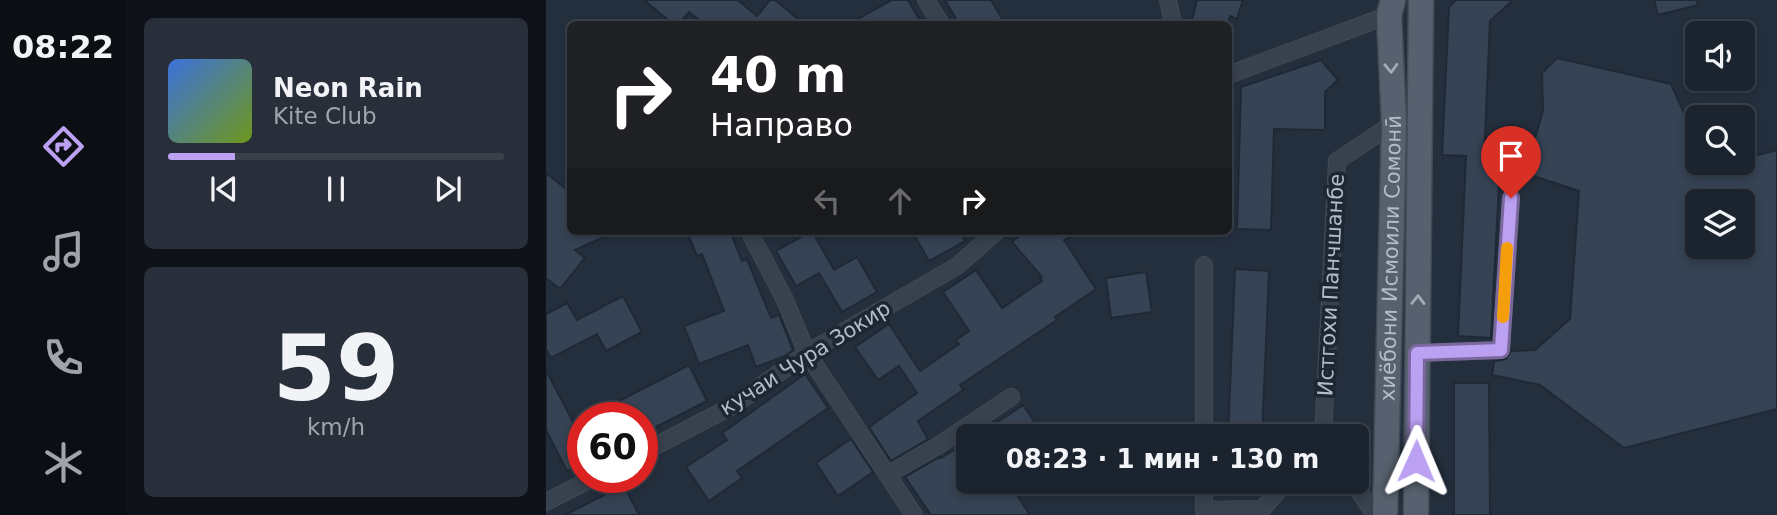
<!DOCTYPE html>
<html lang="ru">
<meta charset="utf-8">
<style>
body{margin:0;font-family:"DejaVu Sans",sans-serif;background:#282f3a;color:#f1f3f6;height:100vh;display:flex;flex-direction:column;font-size:26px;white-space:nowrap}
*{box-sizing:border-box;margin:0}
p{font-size:23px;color:#a0a4aa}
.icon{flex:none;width:38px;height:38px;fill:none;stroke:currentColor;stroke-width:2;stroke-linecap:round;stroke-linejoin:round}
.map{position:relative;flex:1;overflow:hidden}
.drawer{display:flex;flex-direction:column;gap:18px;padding:18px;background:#0f1319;width:420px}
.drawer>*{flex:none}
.guide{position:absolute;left:21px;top:21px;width:665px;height:214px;border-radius:10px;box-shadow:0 4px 10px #0003,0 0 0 2px #39404a;background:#202124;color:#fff;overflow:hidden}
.tools{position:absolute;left:1139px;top:21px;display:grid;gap:14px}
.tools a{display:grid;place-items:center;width:70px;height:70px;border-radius:10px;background:#1b232e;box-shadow:0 4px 10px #0003,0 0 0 2px #39404a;font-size:35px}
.speed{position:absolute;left:21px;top:402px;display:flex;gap:14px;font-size:35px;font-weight:700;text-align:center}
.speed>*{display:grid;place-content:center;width:91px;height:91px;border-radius:50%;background:#1b232e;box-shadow:0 4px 10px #0003,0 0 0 2px #39404a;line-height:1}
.speed .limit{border:10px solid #d22;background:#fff;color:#111}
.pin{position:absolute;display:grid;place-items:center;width:60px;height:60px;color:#fff;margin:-72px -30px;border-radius:50% 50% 50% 0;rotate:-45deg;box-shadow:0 0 7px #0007}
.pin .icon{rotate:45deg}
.me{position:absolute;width:77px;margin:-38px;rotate:1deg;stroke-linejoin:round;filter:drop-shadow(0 0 5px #0008)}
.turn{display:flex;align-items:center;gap:24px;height:147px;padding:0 28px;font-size:32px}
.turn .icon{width:91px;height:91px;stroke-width:2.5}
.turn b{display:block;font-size:49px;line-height:60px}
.lanes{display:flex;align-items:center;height:66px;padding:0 28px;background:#0003;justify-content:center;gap:35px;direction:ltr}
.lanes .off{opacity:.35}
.drawer .tile{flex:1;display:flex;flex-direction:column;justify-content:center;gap:10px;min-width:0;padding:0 24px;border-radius:10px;background:#282f3a}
.drawer .dial{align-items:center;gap:0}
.dial b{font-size:91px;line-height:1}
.song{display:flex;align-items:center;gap:21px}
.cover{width:84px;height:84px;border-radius:10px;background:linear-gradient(135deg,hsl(220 70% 55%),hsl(80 70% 35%))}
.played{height:7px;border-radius:4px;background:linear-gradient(90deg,#bca0f2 20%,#39404a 20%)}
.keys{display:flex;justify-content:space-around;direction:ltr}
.trip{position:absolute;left:410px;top:424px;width:413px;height:70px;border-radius:10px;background:#1b232e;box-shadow:0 4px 10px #0003,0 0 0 2px #39404a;font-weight:700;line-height:70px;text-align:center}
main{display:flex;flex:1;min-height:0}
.tab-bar{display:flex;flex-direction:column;width:126px;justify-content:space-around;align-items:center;background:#0b0e12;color:#a0a4aa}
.tab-bar .icon{width:49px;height:49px}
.tab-bar .on{color:#bca0f2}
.tab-bar b{font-size:32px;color:#f1f3f6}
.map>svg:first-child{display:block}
.building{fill:#364354;stroke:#1f2835;stroke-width:2;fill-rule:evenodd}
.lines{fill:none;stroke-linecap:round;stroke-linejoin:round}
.street-casing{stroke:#414a57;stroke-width:18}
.primary-casing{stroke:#414a57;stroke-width:27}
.street{stroke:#38414e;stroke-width:16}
.primary{stroke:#56606e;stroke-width:24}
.oneway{stroke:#a1aab7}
.route-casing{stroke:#7a689d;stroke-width:18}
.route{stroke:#bca0f2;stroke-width:12}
.slow{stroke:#f59e0b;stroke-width:12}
.labels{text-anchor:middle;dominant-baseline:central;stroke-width:7;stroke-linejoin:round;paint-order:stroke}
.street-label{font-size:21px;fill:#b4bcc9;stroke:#1d2633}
</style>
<main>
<nav class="tab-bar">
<b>08:22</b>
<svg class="icon on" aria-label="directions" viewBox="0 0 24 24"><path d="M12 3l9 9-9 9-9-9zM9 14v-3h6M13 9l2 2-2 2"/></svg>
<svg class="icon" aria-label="music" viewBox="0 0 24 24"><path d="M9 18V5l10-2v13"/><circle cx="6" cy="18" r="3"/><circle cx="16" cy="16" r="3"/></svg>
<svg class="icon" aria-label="phone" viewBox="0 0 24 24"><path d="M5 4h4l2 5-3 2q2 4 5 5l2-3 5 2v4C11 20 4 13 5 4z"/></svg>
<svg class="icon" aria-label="climate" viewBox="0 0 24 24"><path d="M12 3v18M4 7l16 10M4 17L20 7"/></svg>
</nav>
<section class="drawer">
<div class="tile">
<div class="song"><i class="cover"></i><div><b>Neon Rain</b><p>Kite Club</p></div></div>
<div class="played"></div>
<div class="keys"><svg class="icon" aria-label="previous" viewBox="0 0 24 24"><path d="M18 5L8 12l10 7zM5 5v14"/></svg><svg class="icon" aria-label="pause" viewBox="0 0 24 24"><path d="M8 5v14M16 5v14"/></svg><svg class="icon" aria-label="next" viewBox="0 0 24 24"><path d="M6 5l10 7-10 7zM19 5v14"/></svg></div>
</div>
<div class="tile dial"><b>59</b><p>km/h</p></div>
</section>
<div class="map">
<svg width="1231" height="515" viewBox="0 0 1231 515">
<rect width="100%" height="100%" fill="#242f3e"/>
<!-- building -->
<path class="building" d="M98 0H192L211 16 224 0H229L258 24H158L143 12 133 24H127Z
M346 0H362L376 24H303Z
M399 0H445L459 24H413Z
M651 0H697L691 19 684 16 682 24H645Z
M910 0H967L944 21 938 161 989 138 997 111 996 73 1011 58 1125 84 1140 118 1152 116V163H1197V159L1231 150V409L1078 448 994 385 946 375 948 361 960 359 965 351 989 350 1024 319 1033 191 954 165 945 338 912 336 920 156 896 155 903 7ZM1152 201H1197V247H1152Z
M1108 0H1151L1152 5 1112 15Z
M775 60 792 80 779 92V130L728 129 725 230 691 229 695 87Z
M0 173 24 192V231H71L29 250 39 258 14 289 0 278Z
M141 231H184L196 261 201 259 225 318 233 315 247 350 239 356 210 367 202 345 153 364 138 326 178 311 156 254 151 256Z
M266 231 288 270 311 257 331 292 296 312 273 273 250 286 230 251Z
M366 231H413L419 241 383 261Z
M479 231H534L518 240 550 289 509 317 511 320 414 385 417 390 372 421 382 439 345 461 323 427 371 393 353 366 332 380 309 347 343 324 374 371 413 344 410 340 423 331 397 292 430 270 456 308 496 281 494 278 496 277 466 242Z
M689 269 723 271 716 436H682Z
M600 272 606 312 565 318 560 278Z
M77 296 96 332 60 351 51 334 5 358 0 349V314L21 303 31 320Z
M143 365 161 401 96 434V418H40Z
M0 370 27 422 37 417V463L21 471 0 430Z
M259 374 282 408 191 471 196 478 163 501 140 467 181 440 176 433Z
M908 383H943L944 515H908Z
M477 405 498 436H431Z
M305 439 327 472 292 496 270 463Z
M422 441V481H462L484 515H385L359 477 394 457 395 458Z
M78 485 93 515H19Z"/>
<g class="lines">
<defs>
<path id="street" d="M380 0 395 24
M622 0 627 24
M682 75 843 15
M203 231 239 300 261 353 368 515
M871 353 955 350 965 198
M658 436V265
M777 436 791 161 848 123
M96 453 190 404 261 353 411 266 451 231
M341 475 393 445 465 397
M658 481V510L716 509 741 481
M806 481 829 515
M0 502 47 478"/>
<g id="primary">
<path id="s1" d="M839 515 848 123 843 15 847 0"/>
<path d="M870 515 875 0"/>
</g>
</defs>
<!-- street casing -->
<use href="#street" class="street-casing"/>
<!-- primary casing -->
<use href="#primary" class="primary-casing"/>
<!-- street -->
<use href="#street" class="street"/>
<!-- primary -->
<use href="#primary" class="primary"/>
</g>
<!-- one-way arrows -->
<defs><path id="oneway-chevron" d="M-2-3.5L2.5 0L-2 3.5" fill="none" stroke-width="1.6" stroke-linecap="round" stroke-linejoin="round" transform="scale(1.75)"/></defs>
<g class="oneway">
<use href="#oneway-chevron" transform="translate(845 68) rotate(88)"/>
<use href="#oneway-chevron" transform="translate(872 300) rotate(-89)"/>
</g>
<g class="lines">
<defs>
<path id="route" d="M870 461 871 353 955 350 965 198"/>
</defs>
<!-- route casing -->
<use href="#route" class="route-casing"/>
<!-- route -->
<use href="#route" class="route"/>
<!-- slow -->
<path class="slow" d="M957 317 961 248"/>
</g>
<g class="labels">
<!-- street labels -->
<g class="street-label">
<text stroke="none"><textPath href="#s1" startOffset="257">хиёбони Исмоили Сомонӣ</textPath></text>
<text transform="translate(785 285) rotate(-87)">Истгохи Панчшанбе</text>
<text transform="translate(259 358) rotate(-32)">кучаи Чура Зокир</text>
</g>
</g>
</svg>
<div class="tools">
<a><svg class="icon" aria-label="sound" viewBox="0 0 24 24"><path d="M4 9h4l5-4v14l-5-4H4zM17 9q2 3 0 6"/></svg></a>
<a><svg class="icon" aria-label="search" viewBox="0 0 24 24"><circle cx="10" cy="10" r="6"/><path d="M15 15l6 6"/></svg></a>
<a><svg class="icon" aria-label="layers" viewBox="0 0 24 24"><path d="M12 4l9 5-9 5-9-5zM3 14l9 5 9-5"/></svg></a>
</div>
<div class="speed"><div class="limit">60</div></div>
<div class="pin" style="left:965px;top:198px;background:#d93025"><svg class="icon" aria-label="arrive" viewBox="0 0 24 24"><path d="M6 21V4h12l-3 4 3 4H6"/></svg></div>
<svg class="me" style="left:870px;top:461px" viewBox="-20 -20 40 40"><path d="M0-17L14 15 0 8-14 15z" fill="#bca0f2" stroke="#fff" stroke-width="4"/></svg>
<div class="trip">08:23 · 1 мин · 130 m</div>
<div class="guide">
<div class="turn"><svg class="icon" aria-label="right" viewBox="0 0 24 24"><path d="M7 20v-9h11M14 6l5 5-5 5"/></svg><div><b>40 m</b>Направо</div></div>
<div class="lanes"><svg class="icon off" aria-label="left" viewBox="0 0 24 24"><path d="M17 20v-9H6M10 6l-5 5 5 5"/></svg><svg class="icon off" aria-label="ahead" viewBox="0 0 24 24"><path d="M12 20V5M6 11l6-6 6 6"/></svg><svg class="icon" aria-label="right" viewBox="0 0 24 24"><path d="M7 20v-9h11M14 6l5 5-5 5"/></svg></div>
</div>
</div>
</main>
